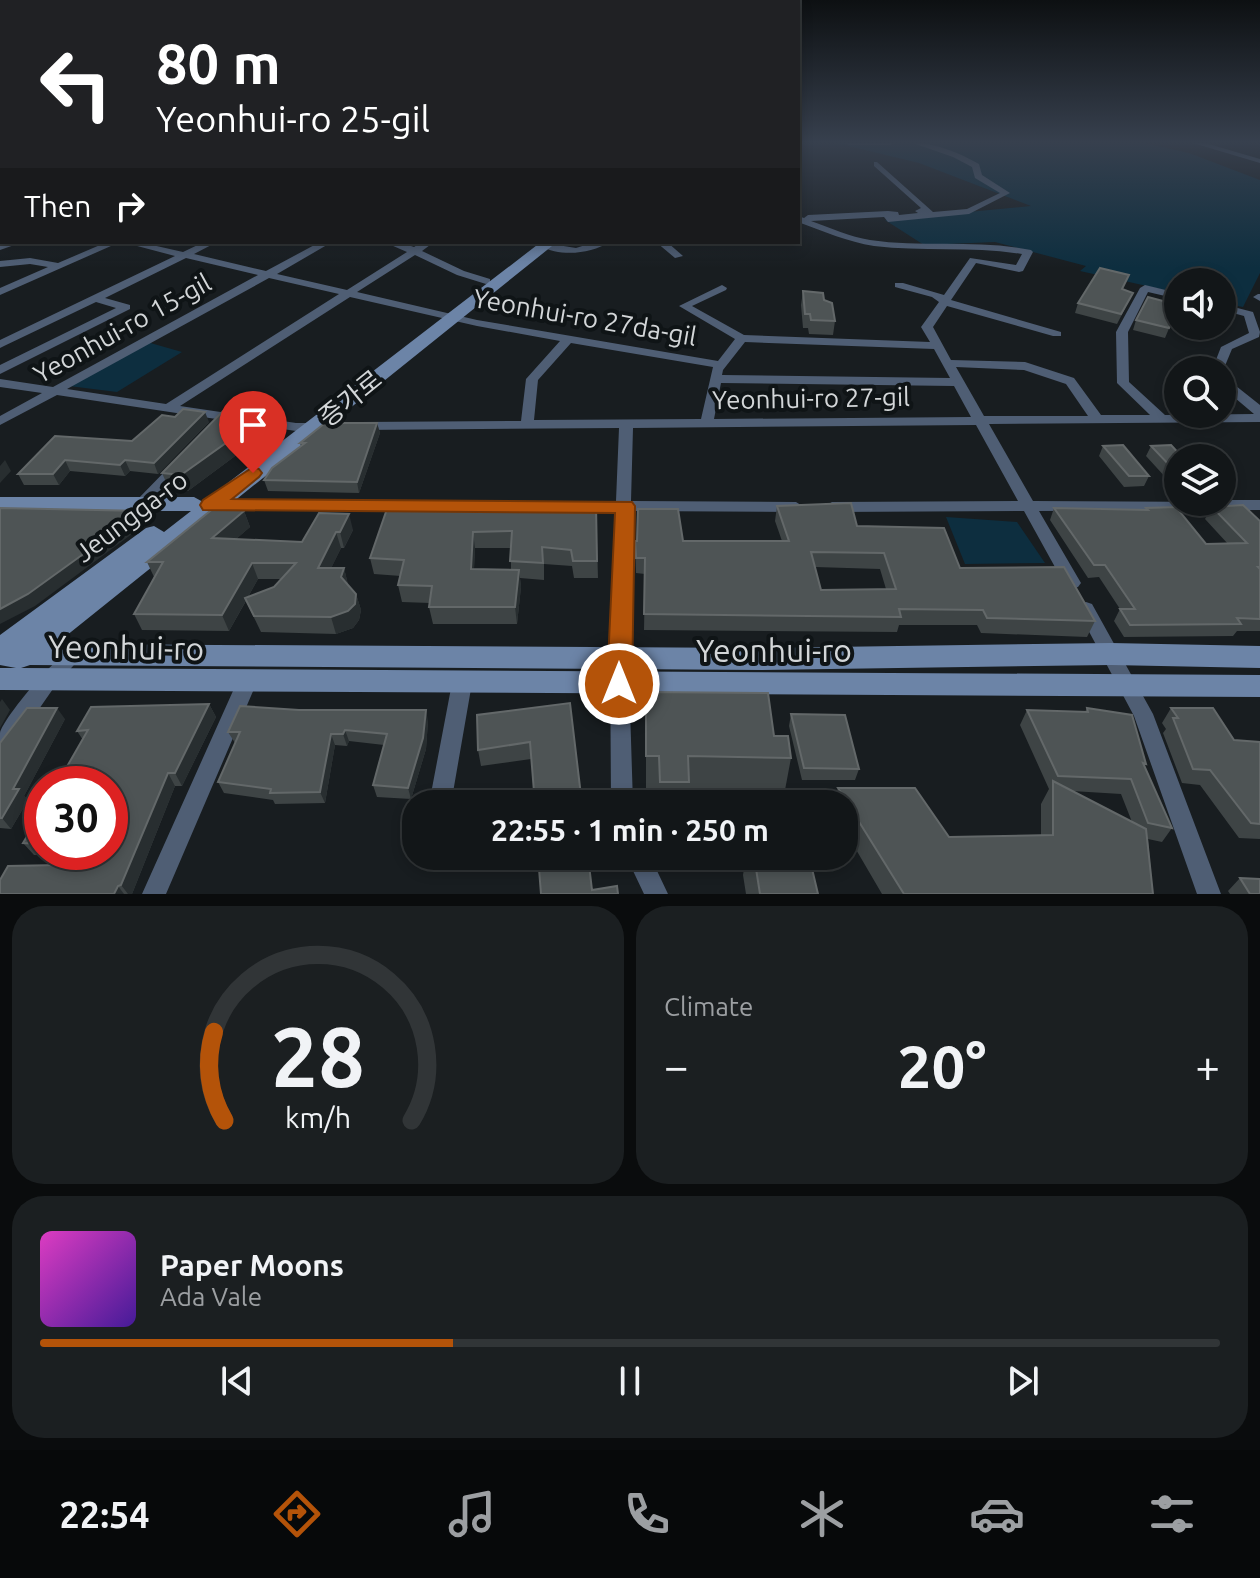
<!DOCTYPE html>
<meta charset="utf-8">
<style>
body{margin:0;font-family:Ubuntu,"Noto Sans KR",sans-serif;background:#1b1f21;color:#f1f3f6;height:100vh;display:flex;flex-direction:column;font-size:30px;white-space:nowrap}
*{box-sizing:border-box;margin:0}
p{font-size:26px;color:#9c9fa2}
.icon{flex:none;width:44px;height:44px;fill:none;stroke:currentColor;stroke-width:2;stroke-linecap:round;stroke-linejoin:round}
.map{position:relative;height:894px;overflow:hidden}
.side{display:flex;flex-direction:column;gap:12px;padding:12px;background:#0a0c0d;flex:1}
.side>*{flex:none}
.hud{position:absolute;left:0px;top:0px;width:800px;height:244px;box-shadow:0 4px 12px #0003,0 0 0 2px #313537;background:#202124;color:#fff;overflow:hidden}
.tools{position:absolute;left:1164px;top:268px;display:grid;gap:16px}
.tools a{display:grid;place-items:center;width:72px;height:72px;border-radius:50%;background:#121618;box-shadow:0 4px 12px #0003,0 0 0 2px #313537;font-size:40px}
.speed{position:absolute;left:24px;top:766px;display:flex;gap:16px;font-size:40px;font-weight:700;text-align:center}
.speed>*{display:grid;place-content:center;width:104px;height:104px;border-radius:50%;background:#121618;box-shadow:0 4px 12px #0003,0 0 0 2px #313537;line-height:1}
.speed .limit{border:12px solid #d22;background:#fff;color:#111}
.pin{position:absolute;display:grid;place-items:center;width:68px;height:68px;color:#fff;margin:-82px -34px;border-radius:50% 50% 50% 0;rotate:-45deg;box-shadow:0 0 8px #0007}
.pin .icon{rotate:45deg}
.me{position:absolute;width:88px;margin:-44px;rotate:0deg;stroke-linejoin:round;filter:drop-shadow(0 0 6px #0008)}
.turn{display:flex;align-items:center;gap:28px;height:168px;padding:0 24px;font-size:36px}
.turn .icon{width:104px;height:104px;stroke-width:2.5}
.turn b{display:block;font-size:56px;line-height:68px}
.then{display:flex;align-items:center;height:76px;padding:0 24px;background:#0003;gap:16px;font-size:30px}
.big{font-size:60px;font-weight:600;line-height:1.1}
.side .card{flex:1;display:flex;flex-direction:column;justify-content:center;gap:12px;min-width:0;padding:0 28px;border-radius:32px;background:#1b1f21}
.side .dial{align-items:center;gap:0}
.dial svg{height:208px;overflow:visible;fill:none;stroke:#313537;stroke-width:7;stroke-linecap:round;text-anchor:middle}
.dial text{fill:#f1f3f6;stroke:none}
.song{display:flex;align-items:center;gap:24px}
.cover{width:96px;height:96px;border-radius:12px;background:linear-gradient(135deg,hsl(310 70% 55%),hsl(260 70% 35%))}
.played{height:8px;border-radius:4px;background:linear-gradient(90deg,#b45309 35%,#313537 35%)}
.keys{display:flex;justify-content:space-around;direction:ltr}
.heat{display:flex;justify-content:space-between;align-items:center;font-size:44px;direction:ltr}
.side .tiles{flex:1;display:grid;gap:12px;grid-template-columns:1fr 1fr}
.card:last-child{grid-column:span 2}
.trip{position:absolute;left:402px;top:790px;width:456px;height:80px;border-radius:32px;background:#121618;box-shadow:0 4px 12px #0003,0 0 0 2px #313537;font-weight:600;line-height:80px;text-align:center}
.menu{display:flex;height:128px;justify-content:space-around;align-items:center;background:#07090a;color:#9c9fa2}
.menu .icon{width:56px;height:56px}
.menu .active{color:#b45309}
.menu b{font-size:36px;color:#f1f3f6}
.map>svg:first-child{display:block}
.green{fill:#0d2e3f}
.lines{fill:none;stroke-linecap:round;stroke-linejoin:round}
.street{fill:#4f5e74;fill-rule:evenodd}
.secondary{fill:#6c84a7;fill-rule:evenodd}
.wall{fill:#3e4445;fill-rule:evenodd}
.shaded-wall{fill:#282e30}
.building{fill:#4e5455;stroke:#636869;stroke-width:2;fill-rule:evenodd}
.route{fill:#b45309;stroke:#753606;stroke-width:2}
.labels{text-anchor:middle;dominant-baseline:central;stroke-width:8;stroke-linejoin:round;paint-order:stroke}
.street-label{font-size:26px;fill:#d3d6d8;stroke:#0f1416}
.near-street-label{font-size:32px;fill:#d3d6d8;stroke:#0f1416}
</style>
<div class="map">
<svg width="1260" height="894" viewBox="0 0 1260 894">
<rect width="100%" height="100%" fill="#181d20"/>
<!-- green -->
<path class="green" d="M836 143H1144L1189 153 1260 180V273L1243 307 1222 303V282H1178V293L1080 271 1086 266 995 242 924 245 885 220 1031 206 919 163Z
M147 342 182 352 117 392 69 386Z
M946 517 1017 522 1045 563 965 564Z"/>
<g class="lines">
<!-- street -->
<path class="street" d="M845 143H894L890 145H849Z
M913 143C937 143 959 153 979 164L982 175 1010 193 969 214 888 222 884 217 811 221C831 228 850 237 870 240 924 248 978 239 1031 250L1033 252 1023 271 1019 272 976 263 951 300 1061 332V336H1053L947 306 933 327 951 360 1025 362 1074 378 1101 415H1150L1117 383 1116 332 1140 288 1145 285 1178 293V299L1148 292 1128 332 1129 382 1165 415 1254 414 1222 387V373L1226 374 1231 382 1260 405V422L989 424 1033 501 1222 502V500H1260V510L1039 511 1081 583 1078 587 1072 589 1066 587 1024 511 832 512 824 507 832 502 1018 501 976 425 633 428 631 501 796 502 804 507 796 512 631 511 628 644 633 804H611L610 644 615 511H580L572 506 580 501H616L619 428 360 430 353 426 360 422 521 421 526 379 560 341 477 326 350 297 180 406 296 423H325L327 426 325 429 296 431 57 395 0 425V416L42 393 0 387V379L53 387 258 275 186 258 105 298 130 305V309L0 374V365L116 308 96 302 4 346 0 348V340L175 256 122 242H139L183 252 204 242H217L194 254 266 271 320 242H332L277 274 347 290 407 252 384 242H399L414 247 422 242H434L422 251 464 271 490 279V283L486 284 457 275 415 255 357 292 477 320 718 361 735 339 679 306 722 285 727 288 726 290 692 306 744 335 930 342 921 327 939 302 932 297 895 287V283H903L944 295 970 258 1016 265 1022 254C973 246 923 252 874 246 848 242 823 231 798 222V216L804 218 808 215 888 211 898 212 899 215 918 213 915 211 921 208 874 166V162H877L933 212 967 209 1000 193 975 178 972 167 953 157ZM269 278 339 294 166 404 67 389ZM745 342 934 349 950 378 722 375 723 370ZM571 343 713 367 701 419 534 420 538 380ZM956 367 1024 370 1066 384 1088 416H984ZM721 383 954 386 971 417 714 419Z
M1193 143H1205L1260 159V163Z
M0 167H2V173H0Z
M7 242H23L0 250V244Z
M107 242H120L0 295V288L48 267 30 264 0 267V261L30 258 58 263Z
M595 242H610C590 254 561 257 540 246L545 243 576 248Z
M656 242H667L683 256 675 258Z
M1258 294H1260V301L1253 297Z
M1222 304 1253 312 1260 332 1259 337 1232 349 1222 373V370H1212L1221 347 1249 333 1244 316 1222 310Z
M178 462 183 463 185 466 183 469 146 509H136L133 505 136 501 173 463Z
M212 500 472 501 480 506 472 511 207 509 204 505 207 501Z
M1086 602 1092 604 1153 714 1221 894H1197L1134 716 1077 609 1080 604Z
M73 649 80 651 82 656 55 686 7 755 0 758C0 751 0 740 0 733 4 717 57 654 73 649Z
M247 674 254 676 257 682 166 894H142L237 682 240 676Z
M462 675 469 677 472 683 451 804H429L452 683 455 677Z
M626 856H650L668 894H644Z"/>
<!-- secondary -->
<path class="secondary" d="M541 242H557L56 644 762 648 1111 643 1260 646V668L1111 665 762 670 30 665 21 668 1260 675V697L0 690V668H16L0 665V635L146 528 154 526 164 532 191 511H0V497H194L203 502Z"/>
</g>
<!-- wall -->
<path class="wall" d="M1122 289 1133 293 1117 324 1075 313 1078 303Z
M803 291 824 300 835 321 833 335 809 334 808 328H803L801 305Z
M1178 307 1165 338 1133 330 1136 320Z
M209 422 158 474 130 471 125 476 70 471 59 485H24L18 474 132 441Z
M377 423 380 433 359 493 268 491 264 480 301 447 300 443Z
M270 430 188 491 169 489 162 473Z
M1103 446 1149 476 1144 486 1124 487 1099 456Z
M1151 446 1178 458V479H1167L1146 456Z
M596 505 598 578H574L572 566 544 564V580L520 578 521 587 517 624H433L429 607 430 603 402 602 398 585 401 576 374 574 370 558 452 506ZM475 548H511V570L474 569Z
M777 506 857 526 1095 621 1087 637 981 633 977 625H899L897 632 644 630 645 574 636 573 635 541H782L775 521ZM815 567 880 569 886 589 821 590Z
M1212 507 1260 521V631H1237L1233 636 1124 637 1114 621 1120 609 1099 577 1088 578 1050 520 1054 508 1145 510 1146 508 1206 544H1228L1205 519Z
M244 511 250 527 236 539 302 542 319 513 353 530 344 548H341L331 568H344L348 585 356 594 361 610 359 620 353 628 336 634 261 632 246 601 229 631 142 630 134 614 154 577 147 562ZM258 579H281L274 587 248 597Z
M646 692 774 736 791 758 785 790 689 788 688 804H658V788H646Z
M570 703 531 759 481 766 478 750Z
M209 704 216 717 182 786H175L132 894H0L59 865V856L34 855 23 843 42 811V852H110L83 740 77 731Z
M1087 708 1146 764 1144 767 1172 828 1162 842 1148 839 1153 894H882L844 829V804H834L838 788 949 837 1041 835V804L1049 789 1020 725 1027 710 1085 712ZM1072 791 1121 794 1132 822Z
M1171 708 1234 740 1260 742V839L1239 838 1200 785 1182 783 1163 733 1166 729 1162 723Z
M791 714 859 769 855 780H802L789 726Z
M65 719 24 796 28 800 11 829 0 828V743Z
M428 721 426 749 411 799 377 797 373 785 384 745 349 741 347 746 335 745 325 803 275 804 273 800 224 793 218 782 235 743 228 732Z
M746 856H809L818 894H746L743 875Z
M1240 878 1260 894H1230L1228 891Z"/>
<!-- shaded-wall -->
<path class="shaded-wall" d="M205 412 209 422 158 474 154 463Z
M265 415 270 430 188 491 181 475Z
M377 423 380 433 359 493 357 482Z
M5 460 11 471 0 483V466Z
M65 460 70 471 59 485 53 474Z
M125 460 130 471 125 476 120 465Z
M143 511 148 522 35 606 0 624V609Z
M244 511 250 527 219 554 212 538Z
M349 514 353 530 344 548 340 532Z
M336 532 341 548 323 585 318 568Z
M473 532 475 548 473 586 471 569Z
M252 563 258 579 229 631 222 615Z
M344 568 348 584 346 593 341 577Z
M519 570 521 587 517 624 515 607Z
M356 594 361 610 359 620 353 628 336 634 331 617Z
M2 699 10 710 0 728V702Z
M209 704 216 717 182 786 175 773Z
M57 708 65 719 24 796 28 800 11 829 2 818 13 789Z
M426 710 428 721 426 749 411 799 408 788Z
M345 730 349 741 347 746 343 734Z
M331 734 335 745 325 803 320 792Z
M168 773 175 786 132 894H128L121 885Z
M118 886 124 894H114Z"/>
<!-- building -->
<path class="building" d="M1100 268 1129 275 1122 289 1133 293 1121 314 1078 303Z
M803 291 823 293 824 300 832 303 835 321 811 320 810 314H805Z
M1148 297 1178 305V307L1169 328 1136 320Z
M183 409 205 412 154 463 125 460 120 465 65 460 53 474H18L55 436 132 441 162 415 175 417Z
M225 409 265 415 181 475 162 473Z
M325 423H377L357 482 264 480 272 468 305 443H300Z
M1123 445 1149 476H1129L1103 446Z
M1171 445 1183 458H1178V468H1172L1151 446Z
M493 501 596 505 597 561H573L571 550 542 547 543 563 510 561 512 531 473 532 471 569 519 570 515 607H429L432 586 398 585 404 560 370 558 388 506H452L453 502Z
M220 503 244 511 212 538 302 542 319 513 349 514 340 532H336L318 568H344L341 577 356 594 355 604 348 611 331 617 254 616 245 598 274 587 296 563H252L222 615 134 614 163 562H147Z
M851 503 857 526 944 528 960 568 1064 567 1095 621 987 618 983 610 899 609 901 617 644 614 645 558H636L635 541H637L638 509H678L683 541H789L777 506ZM811 552 884 553 896 589 821 590Z
M1243 505 1260 521V567H1258L1260 569V619L1237 618 1241 624 1130 625 1120 609H1135L1105 565H1094L1054 508 1148 510 1146 508 1176 507 1206 544 1247 543 1212 507Z
M0 508 143 511 28 594 0 609Z
M646 692 768 693 774 736H788L791 758 688 756 689 782H660L659 756H646Z
M570 703 582 804H535L530 742 478 750 477 715Z
M209 704 175 773H168L121 885 118 886 114 894H0V880L8 866 59 865V852H110V784H57L88 730 77 731 91 707Z
M240 706 299 710H426L423 738 408 788 373 785 387 734 345 730 343 734H331L320 792 270 793 271 789 218 782 240 732H228Z
M27 708H57L13 789H19L2 818H0V743Z
M1087 708 1132 715 1146 764 1143 763 1172 828 1148 823 1131 779 1058 776 1027 710 1088 712Z
M1171 708H1213L1234 740 1260 742V824L1251 823 1210 770 1193 769 1173 718H1178Z
M791 714 845 715 859 769 804 768Z
M1053 781 1146 829 1153 894H904L838 788H915L949 837 1053 835Z
M42 811V844L23 843Z
M538 856H588L592 890 617 886 618 894H541Z
M754 856H809L818 894H760Z
M1240 878 1260 879V894H1250Z"/>
<!-- sky -->
<linearGradient id="sky" x2="0" y2="1"><stop stop-color="#0d1012"/><stop offset="0.53" stop-color="#37404e"/><stop offset="1" stop-color="#37404e" stop-opacity="0"/></linearGradient>
<rect width="1260" height="268" fill="url(#sky)"/>
<!-- route -->
<path class="route" d="M253 467 259 469 262 473 259 477 232 499 632 502 635 506 632 684 628 691 619 694 610 691 607 684 615 513 203 510 200 505 203 500Z"/>
<g class="labels">
<!-- street labels -->
<g class="street-label">
<text transform="translate(585 317) rotate(10)">Yeonhui-ro 27da-gil</text>
<text transform="translate(122 328) rotate(-29)">Yeonhui-ro 15-gil</text>
<text transform="translate(350 398) rotate(-39)">증가로</text>
<text transform="translate(811 398) rotate(-1)">Yeonhui-ro 27-gil</text>
<text transform="translate(131 516) rotate(-37)">Jeungga-ro</text>
</g>
<!-- near-street labels -->
<g class="near-street-label">
<text transform="translate(126 647) rotate(1)">Yeonhui-ro</text>
<text x="774" y="650">Yeonhui-ro</text>
</g>
</g>
</svg>
<div class="tools">
<a><svg class="icon" aria-label="sound" viewBox="0 0 24 24"><path d="M4 9h4l5-4v14l-5-4H4zM17 9q2 3 0 6"/></svg></a>
<a><svg class="icon" aria-label="search" viewBox="0 0 24 24"><circle cx="10" cy="10" r="6"/><path d="M15 15l6 6"/></svg></a>
<a><svg class="icon" aria-label="layers" viewBox="0 0 24 24"><path d="M12 4l9 5-9 5-9-5zM3 14l9 5 9-5"/></svg></a>
</div>
<div class="speed"><div class="limit">30</div></div>
<div class="pin" style="left:253px;top:473px;background:#d93025"><svg class="icon" aria-label="arrive" viewBox="0 0 24 24"><path d="M6 21V4h12l-3 4 3 4H6"/></svg></div>
<svg class="me" style="left:619px;top:684px" viewBox="-20 -20 40 40"><circle r="17" fill="#b45309" stroke="#fff" stroke-width="3"/><path d="M0-11L8 9 0 5-8 9z" fill="#fff"/></svg>
<div class="trip">22:55 · 1 min · 250 m</div>
<div class="hud">
<div class="turn"><svg class="icon" aria-label="left" viewBox="0 0 24 24"><path d="M17 20v-9H6M10 6l-5 5 5 5"/></svg><div><b>80 m</b>Yeonhui-ro 25-gil</div></div>
<div class="then">Then<svg class="icon" aria-label="right" viewBox="0 0 24 24"><path d="M7 20v-9h11M14 6l5 5-5 5"/></svg></div>
</div>
</div>
<section class="side">
<div class="tiles">
<div class="card dial"><svg viewBox="0 0 100 80">
<path d="M14 69A42 42 0 1 1 86 69"/>
<path d="M14 69A42 42 0 0 1 10 35" stroke="#b45309"/>
<text x="50" y="56" font-size="32" font-weight="700">28</text>
<text x="50" y="72" font-size="11">km/h</text>
</svg></div>
<div class="card"><p>Climate</p>
<div class="heat"><a>−</a><b class="big">20°</b><a>+</a></div>
</div>
<div class="card">
<div class="song"><i class="cover"></i><div><b>Paper Moons</b><p>Ada Vale</p></div></div>
<div class="played"></div>
<div class="keys"><svg class="icon" aria-label="previous" viewBox="0 0 24 24"><path d="M18 5L8 12l10 7zM5 5v14"/></svg><svg class="icon" aria-label="pause" viewBox="0 0 24 24"><path d="M8 5v14M16 5v14"/></svg><svg class="icon" aria-label="next" viewBox="0 0 24 24"><path d="M6 5l10 7-10 7zM19 5v14"/></svg></div>
</div>
</div>
</section>
<nav class="menu">
<b>22:54</b>
<svg class="icon active" aria-label="directions" viewBox="0 0 24 24"><path d="M12 3l9 9-9 9-9-9zM9 14v-3h6M13 9l2 2-2 2"/></svg>
<svg class="icon" aria-label="music" viewBox="0 0 24 24"><path d="M9 18V5l10-2v13"/><circle cx="6" cy="18" r="3"/><circle cx="16" cy="16" r="3"/></svg>
<svg class="icon" aria-label="phone" viewBox="0 0 24 24"><path d="M5 4h4l2 5-3 2q2 4 5 5l2-3 5 2v4C11 20 4 13 5 4z"/></svg>
<svg class="icon" aria-label="climate" viewBox="0 0 24 24"><path d="M12 3v18M4 7l16 10M4 17L20 7"/></svg>
<svg class="icon" aria-label="car" viewBox="0 0 24 24"><path d="M5 17H2v-5l4-1 3-4h7l3 4 3 1v5h-3M9 17h6M6 11h13"/><circle cx="7" cy="17" r="2"/><circle cx="17" cy="17" r="2"/></svg>
<svg class="icon" aria-label="filters" viewBox="0 0 24 24"><path d="M4 7h16M4 17h16"/><circle cx="9" cy="7" r="2"/><circle cx="15" cy="17" r="2"/></svg>
</nav>
